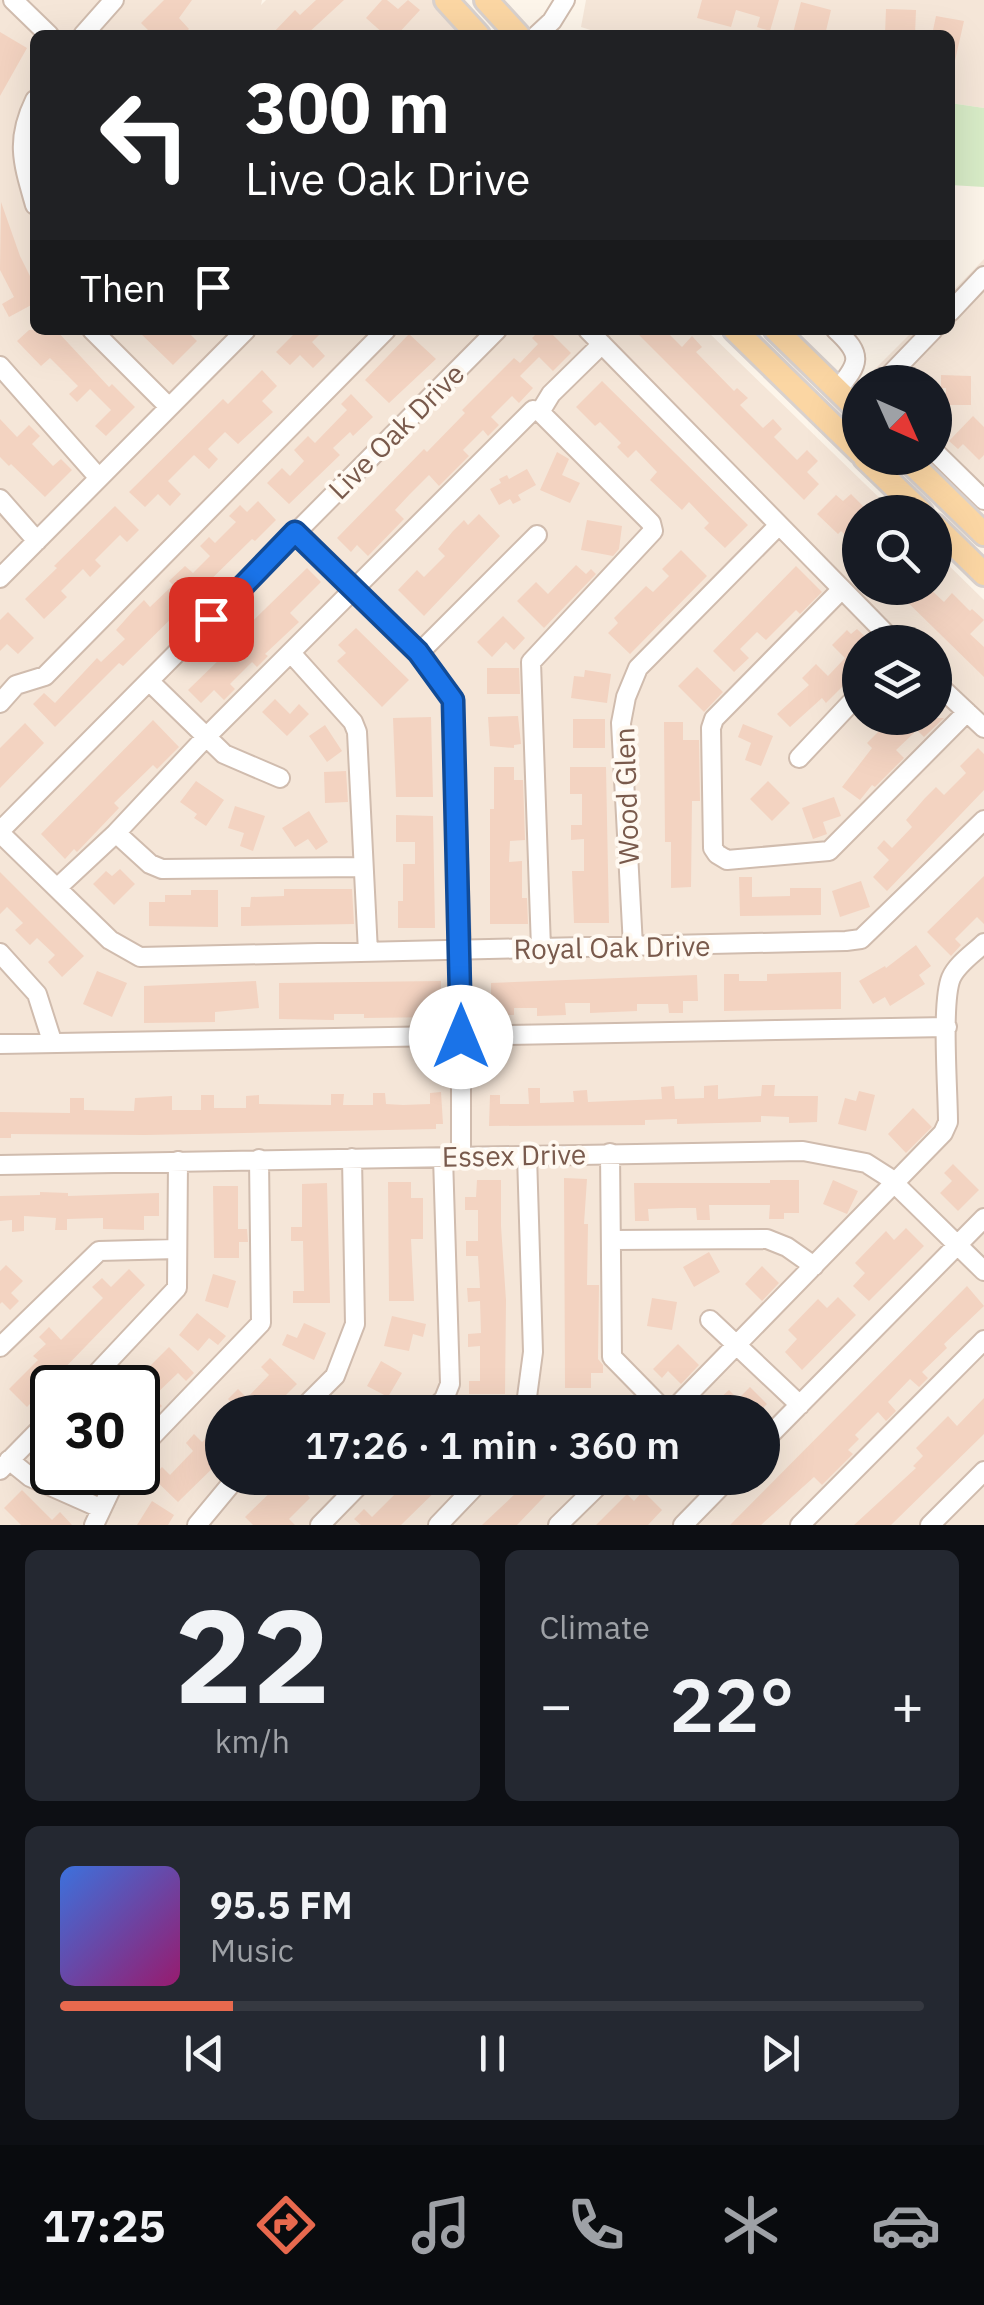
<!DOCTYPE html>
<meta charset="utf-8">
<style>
body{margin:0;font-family:"IBM Plex Sans",sans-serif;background:#242831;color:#f1f3f6;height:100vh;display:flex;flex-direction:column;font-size:38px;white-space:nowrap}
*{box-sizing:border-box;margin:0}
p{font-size:32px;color:#9ea1a6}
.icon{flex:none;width:55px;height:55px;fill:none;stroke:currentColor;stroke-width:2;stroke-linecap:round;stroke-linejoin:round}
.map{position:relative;height:1525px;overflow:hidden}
.drawer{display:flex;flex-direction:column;gap:25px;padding:25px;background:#0d0f14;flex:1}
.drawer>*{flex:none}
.banner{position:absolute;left:30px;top:30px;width:925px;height:305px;border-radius:15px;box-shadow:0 10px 40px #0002;background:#202124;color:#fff;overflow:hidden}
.needle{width:65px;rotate:135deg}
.tools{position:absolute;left:842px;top:365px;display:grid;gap:20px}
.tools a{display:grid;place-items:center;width:110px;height:110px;border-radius:50%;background:#171b24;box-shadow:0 10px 40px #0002;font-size:50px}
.speed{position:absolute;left:30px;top:1365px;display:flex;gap:20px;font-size:50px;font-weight:700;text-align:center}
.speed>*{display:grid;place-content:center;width:130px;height:130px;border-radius:50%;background:#171b24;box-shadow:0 10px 40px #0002;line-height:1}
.speed .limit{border:5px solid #111;border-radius:15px;background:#fff;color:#111}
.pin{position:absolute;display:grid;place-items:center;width:85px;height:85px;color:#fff;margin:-42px;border-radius:20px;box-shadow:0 5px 15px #0006}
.me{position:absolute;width:110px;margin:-55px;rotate:0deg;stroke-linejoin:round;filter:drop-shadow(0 0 8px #0008)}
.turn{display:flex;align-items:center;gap:35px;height:210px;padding:0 50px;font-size:45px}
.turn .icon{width:130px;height:130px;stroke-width:2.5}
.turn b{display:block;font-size:70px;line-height:85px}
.then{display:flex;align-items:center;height:95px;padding:0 50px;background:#0003;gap:20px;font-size:38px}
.big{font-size:75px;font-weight:600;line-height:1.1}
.drawer .tile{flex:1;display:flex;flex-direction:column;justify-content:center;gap:15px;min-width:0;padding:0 35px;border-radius:15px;background:#242831}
.drawer .dial{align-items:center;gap:0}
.dial b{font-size:130px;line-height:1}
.song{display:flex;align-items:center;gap:30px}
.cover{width:120px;height:120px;border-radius:15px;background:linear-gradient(135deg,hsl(220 70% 55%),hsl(320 70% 35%))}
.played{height:10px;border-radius:5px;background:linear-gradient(90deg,#e8694e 20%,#363941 20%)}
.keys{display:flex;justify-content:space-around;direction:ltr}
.heat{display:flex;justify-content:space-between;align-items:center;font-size:55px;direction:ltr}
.drawer .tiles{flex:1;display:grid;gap:25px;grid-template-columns:1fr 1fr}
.tile:last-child{grid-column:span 2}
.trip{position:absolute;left:205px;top:1395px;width:575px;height:100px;border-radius:50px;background:#171b24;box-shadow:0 10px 40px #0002;font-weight:600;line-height:100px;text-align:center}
.dock{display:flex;height:160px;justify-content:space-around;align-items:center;background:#090b0e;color:#9ea1a6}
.dock .icon{width:70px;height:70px}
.dock .current{color:#e8694e}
.dock b{font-size:45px;color:#f1f3f6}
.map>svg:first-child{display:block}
.residential{fill:#f5e6d8;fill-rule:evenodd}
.green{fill:#d8ecc7}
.building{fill:#f3d3c1}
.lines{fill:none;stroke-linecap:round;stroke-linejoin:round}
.minor-casing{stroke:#d0bcae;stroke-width:22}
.major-casing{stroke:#d9d1cd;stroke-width:28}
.minor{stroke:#fff;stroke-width:18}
.major{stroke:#fbd6a3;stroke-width:22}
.route-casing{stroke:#114b97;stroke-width:25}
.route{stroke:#1a73e8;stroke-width:18}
.labels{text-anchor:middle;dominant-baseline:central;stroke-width:8;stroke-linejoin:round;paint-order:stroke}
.street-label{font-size:28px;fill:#795a4c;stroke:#fff9f1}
</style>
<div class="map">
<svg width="984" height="1525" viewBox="0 0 984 1525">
<rect width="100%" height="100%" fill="#fdf5ea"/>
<!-- residential -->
<path class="residential" d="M0 0H262L261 5 266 0H434L468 35H35V330H706L894 512H860V588H935V552L984 600V1525H0ZM860 642H935V718H860ZM52 1388H138V1472H52ZM222 1412H762V1478H222Z
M586 0H984V108L950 103V35H606L581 27Z
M984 259V506L935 458V382H862L914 330H950V294Z"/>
<!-- green -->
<path class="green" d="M950 103 984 108V187L950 185Z"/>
<!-- building -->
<path class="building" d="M164 0H192L179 18 189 29 182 35H153L141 23Z
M316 0H344L306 35H271L295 10 300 15Z
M382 0H387L398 9 408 0 420 10 397 35H385L366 18Z
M702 0H779L770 31 757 27 760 17 736 10 731 27 697 18Z
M801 2 831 10 825 35 793 33Z
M886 9 916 10 915 35 885 34Z
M936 16 964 21 954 65H950V35H932Z
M0 32 27 48 0 96Z
M1 202 20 256 35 286V303L9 317 2 304 14 297 0 270Z
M29 330H56L109 387 112 384 135 407 106 436 95 426 111 410 90 389 77 402 69 394 78 386 50 358 41 366 17 341Z
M137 330H174L179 335 186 330 197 341 173 365Z
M298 330H324L312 342 325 356 313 368 300 355 290 365 276 352Z
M540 330H548L571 353 553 371 539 357 520 376 533 388 519 403 512 396 491 417 499 425 488 436 483 430 463 450 469 456 439 486 429 475 409 495 395 510 404 519 368 556 357 545 351 552 337 538 424 449 427 452 465 413 462 410 514 358 520 363 538 344 532 338Z
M634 330H665L682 347 692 336 702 347 696 352 734 391 737 388 748 398 740 405 763 428 773 419 782 429 774 437 797 460 807 450 818 461 807 472 819 484 804 500Z
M409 334 436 359 389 403 365 380Z
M262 370 277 386 262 401 273 412 238 444 225 432 208 449 218 459 209 469 194 455 168 481 181 494 170 506 158 494 145 507 129 492 223 399 228 404Z
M941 375 971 376V405H946V388H941Z
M602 381 748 525 725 548 704 528 709 523 689 502 682 510 650 480 657 472 636 450 628 458 617 447 621 443 600 422 595 426 576 407Z
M351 394 373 417 353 436 350 432 333 448 340 455 289 504 267 483 282 468 290 476 304 461 294 450 308 436 315 443 347 410 341 404Z
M973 416 984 427V455L979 460 963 444 958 449 949 441Z
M0 419 17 437 29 425 40 436 32 444 53 466 61 459 72 470 45 497 11 464 9 466 0 457Z
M557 452 569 459 562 475 580 483 570 503 540 490Z
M527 469 536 485 518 495 521 500 513 504 510 499 499 505 490 489 501 483 499 479 507 475 509 479Z
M851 494 865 508 860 512V550L841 531 838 534 817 514 836 495 843 501Z
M258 501 276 520 255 541 252 539 123 666 119 663 55 727 33 704 44 693 55 703 97 658 101 662 125 639 116 630 133 611 144 600 150 607 173 585 169 581 185 566 193 573 210 556 200 546 209 537 215 543 236 522 229 516 240 505 247 512Z
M115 506 139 530 127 542 120 535 95 560 101 566 90 577 83 569 61 591 67 597 44 619 25 599 57 568 54 566Z
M479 514 500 536 424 616 398 590 417 570 424 577 445 556 438 549 453 531 464 520 468 525Z
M587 520 622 526 619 549 613 556 581 550Z
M681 550 707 576 630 654 608 633 618 623 614 618 646 586 653 592 669 576 662 569Z
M576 565 586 574 591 569 596 574 544 628 517 601 536 582 548 594Z
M796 566 822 592 800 614 796 610 766 640 757 632 740 649 749 658 734 672 713 651Z
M307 568 321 582 290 613 299 622 265 654 268 656 257 667 252 662 230 684 235 689 224 700 214 690 201 703 188 690 224 655 221 652Z
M893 588H929L944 602 952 593 970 611 972 609 984 620 970 634 984 647V677Z
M8 612 34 638 18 654 7 644 0 651V620Z
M503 616 525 638 514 650 506 642 492 657 477 642Z
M356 628 409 680 382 707 337 661 346 653 338 645Z
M857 629 871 642H860V669L826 703 822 698 790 727 777 714 809 685 802 678 816 664 828 676 845 658 832 645 847 630 851 634Z
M697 667 723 692 704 712 678 686Z
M487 668H519L520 694H487Z
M585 670 611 674 607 703 571 698 574 676 584 677Z
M275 699 290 714 299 704 309 714 287 736 262 712Z
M518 716 521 744 514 745V748L490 746 488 717Z
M431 717 433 797H396L393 718Z
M892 718H944L924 737 917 730 896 750 904 758 875 787 872 785 860 800 842 787 872 748 867 743Z
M573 719H605V748H573Z
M153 720 179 747 157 769 153 765 114 803 119 808 77 852 74 849 65 859 41 834Z
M664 722H683V740H699L700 801H692L691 887 671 888V842H665Z
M25 723 44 743 0 788V748Z
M743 724 773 736 761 766 745 760 751 743 738 737Z
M325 725 342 751 327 762 309 736Z
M978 748 984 754V790L887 891 873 877 889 860 877 848 884 840 892 848 912 827 906 820 925 798 936 787 944 795 966 773 960 766Z
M494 767H514V780H523L525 840 510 841 509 862 522 861V898H527L528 924H490V809H494Z
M570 767H606L609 923H574L572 871H584V839L571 840V825H582V794H570Z
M346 771 348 802 325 803 324 772Z
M196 781 224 800 206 826 194 818 197 814 180 802Z
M768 781 790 803 772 821 750 799Z
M834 797 841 816 823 822 827 834 813 839 802 808Z
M235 806 265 816 253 851 240 846 244 833 228 828Z
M309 811 328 842 316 850 308 839 295 847 282 828Z
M396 815 433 816 435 928H398V901H403V864H415V842H396Z
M120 869 135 884 114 905 93 884 106 871 112 876Z
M0 872 84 956 62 977 48 962 55 955 37 938 30 945 15 930 23 923 7 907 0 914Z
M984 876V924L977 917 955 939 961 945 951 956 927 932Z
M739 877H752V897L790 896V888H821V915L740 916Z
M861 881 870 907 840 917 832 891Z
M284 889H352L354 924 241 926V907H250L251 897 284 896Z
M191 890H218V927L149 926V902H165V895H191Z
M916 945 931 966 919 975 925 984 890 1006 885 997 873 1004 859 981 885 966 886 968Z
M97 971 127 983 112 1017 83 1004Z
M841 972V1009L724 1011V974H739V981H767V974Z
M697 975 698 1001H683V1013H669L668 1004H637V1011L590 1013V1003H565L566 1015 537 1016V1008H514V1015H491V983Z
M256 981 259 1008 215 1012V1022L144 1023V986Z
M441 981V1017L364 1018V1014H334V1020L279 1019V983Z
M718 1085V1099L761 1096 762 1085H775L774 1096H818L817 1122 789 1123V1117L761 1116V1122L677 1124V1119L645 1120V1125L489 1126 490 1095H500V1104H529L528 1088H540V1103L574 1102 573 1091 587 1090 588 1102 662 1099 661 1087 674 1086 675 1099 704 1098V1086Z
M859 1091 875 1095 866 1131 838 1124 845 1098 856 1101Z
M441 1092 443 1124H436V1129L145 1135 11 1134V1138H0V1112L70 1113V1098H84V1110L134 1111 135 1098 172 1096V1110H201V1095H214V1108H246V1096L259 1095V1104L331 1105V1094H344L343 1105H373V1093H385L386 1104 403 1105 430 1104V1093Z
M913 1108 932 1127 906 1153 888 1134Z
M953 1164 979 1190 958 1211 940 1193 952 1181 944 1173Z
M564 1178 587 1179 584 1224H588L587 1285H599L598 1359 603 1365V1373H591V1388H565Z
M477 1180H501V1226L506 1300 505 1394H469V1381H480V1346L468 1347V1334L481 1333 480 1301 468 1302 467 1288H480L478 1256H466V1241H478V1210H465V1197H476Z
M770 1180H799V1213H784V1219H769L770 1205H709L710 1220H697L696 1208H679L648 1209 649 1221H635L634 1183H770Z
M833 1180 858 1191 847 1214 823 1204Z
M388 1182H411V1198H423V1239H411L414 1301H389Z
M327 1183 330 1303H293V1291H304L303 1241H291V1227H302V1184Z
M213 1186H238V1229H247L248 1242H239V1258H214Z
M40 1192 68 1193V1196L159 1193V1216H144V1230L103 1229V1218L67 1219V1230H55L56 1218 24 1216V1231L12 1232V1220L0 1221V1196L40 1195Z
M906 1228 924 1246 869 1301 853 1286 865 1273 855 1263 886 1231 894 1240Z
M709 1252 720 1272 694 1287 683 1267Z
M6 1265 23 1281 11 1293 19 1301 10 1310 2 1302 0 1304V1271Z
M762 1266 779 1283 762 1301 745 1284Z
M129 1269 145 1285 27 1407 9 1389 38 1360 33 1356 46 1344 39 1337 49 1327 61 1340 103 1298 92 1287 102 1278 111 1287Z
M213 1274 236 1281 228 1308 205 1301Z
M967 1286 984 1306 944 1344 947 1348 922 1372 928 1378 919 1387 910 1379 888 1402 896 1411 886 1421 878 1412 855 1435 859 1439 848 1450 853 1454 822 1485 814 1477 761 1525H730Z
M838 1297 856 1315 802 1370 785 1352 797 1339 788 1330 818 1299 827 1308Z
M652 1298 677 1302 672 1330 647 1326Z
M197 1313 226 1336 218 1345 209 1338 198 1351 179 1335Z
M392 1316 426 1324 423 1337 413 1334 409 1351 384 1346Z
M304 1323 326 1333 314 1360 282 1345 287 1334 297 1338Z
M678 1344 699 1365 681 1384 668 1371 662 1378 653 1369Z
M169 1347 194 1373 186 1381 178 1373 153 1397 162 1406 152 1415 144 1407 138 1414V1388H128Z
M270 1358 297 1384 269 1412H232L236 1408 228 1399 238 1389 247 1398 269 1375 261 1367Z
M381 1361 402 1373 388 1397 367 1386Z
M750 1387 767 1404 759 1412H732L719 1399 729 1390 738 1399Z
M984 1398V1434L891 1525H854L916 1468 913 1466 923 1456 916 1448 948 1416 957 1426Z
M214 1431 222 1439V1459L178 1502 152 1477 162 1467 170 1475 193 1451 186 1443 194 1434 202 1442Z
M285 1478H311L316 1483 306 1493 310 1498 289 1519 295 1525H253L245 1517Z
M411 1478H449L401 1525H361L354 1519 364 1509 372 1517Z
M532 1478H562L517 1525H482Z
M22 1490 52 1520 60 1512 72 1525H21L4 1508Z
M643 1491 662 1510 648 1525H596L627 1494 634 1501Z
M152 1501 174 1515 168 1525H137Z"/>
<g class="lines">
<defs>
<path id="minor" d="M13 0 49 35
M83 35 114 0
M537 35 552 21 565 0
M35 100C15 141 23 163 35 205
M950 312 984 276
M92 330 169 407
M588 330 894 642
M836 330C863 355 860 363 837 390
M0 366 99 478
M883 382 933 330
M540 412 551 394 602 344
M935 452 984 500
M0 499 37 541
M295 532 419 653 453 700 461 949V1157
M0 578 246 330
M841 590 714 719 711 728 713 848 717 854 727 860 829 851 967 712
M291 653 353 722 357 732 368 952
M419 653 537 535
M149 681 224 754 280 778
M935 682 984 728
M0 703 16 685 45 676 386 330
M799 758 860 693
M0 831 497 330
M0 833 110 940 140 957 846 941 861 939 984 820
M116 833 150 864 162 869 363 867
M57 888 116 833 206 737 533 410 540 412 651 523 653 531 531 662 541 948
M633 946 621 723 626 697 638 668 778 526
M0 953 37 994 52 1041
M0 1044 947 1027
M610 1153 612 1357 666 1412
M0 1165 803 1151 866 1163 888 1177 984 1271
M613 1240 767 1239 787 1247 814 1266
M710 1320 800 1405
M0 1347 99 1251 177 1249
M83 1388 177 1288 178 1161
M299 1412 335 1376 355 1324 352 1158
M430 1412 444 1399 450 1384 443 1157
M525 1412 533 1352 527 1155
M671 1412 943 1133 948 1122C948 1091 941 1003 951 978 957 964 974 953 984 943
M762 1443 984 1218
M138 1451 261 1323 259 1159
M9 1460 30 1477 100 1508
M0 1470 52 1417
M94 1525 119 1472
M197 1525 236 1478
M320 1525 366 1478
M438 1525 483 1478
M558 1525 606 1478
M683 1525 729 1478
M800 1525 984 1340
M930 1525 984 1471"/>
<path id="major" d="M446 0 478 35
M486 0 518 35
M735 330 860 452
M776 330 860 412
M865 458 921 512
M906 458 984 534
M935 526 984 574"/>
</defs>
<!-- minor casing -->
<use href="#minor" class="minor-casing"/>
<!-- major casing -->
<use href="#major" class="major-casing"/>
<!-- minor -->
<use href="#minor" class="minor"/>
<!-- major -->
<use href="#major" class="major"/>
</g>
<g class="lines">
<defs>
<path id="route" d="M211 619 295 532 418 652 453 700 461 1037"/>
</defs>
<!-- route casing -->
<use href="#route" class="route-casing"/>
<!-- route -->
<use href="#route" class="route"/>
</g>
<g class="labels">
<!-- street labels -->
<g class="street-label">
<text transform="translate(396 431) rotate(-45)">Live Oak Drive</text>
<text transform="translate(626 796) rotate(-92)">Wood Glen</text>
<text transform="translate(612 947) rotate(-1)">Royal Oak Drive</text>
<text transform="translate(514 1155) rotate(-1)">Essex Drive</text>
</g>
</g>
</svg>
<div class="tools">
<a><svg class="needle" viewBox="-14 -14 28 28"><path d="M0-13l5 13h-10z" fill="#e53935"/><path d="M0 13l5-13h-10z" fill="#9ea1a6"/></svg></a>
<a><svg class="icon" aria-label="search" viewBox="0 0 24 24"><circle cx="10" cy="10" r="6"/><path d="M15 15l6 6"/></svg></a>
<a><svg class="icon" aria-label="layers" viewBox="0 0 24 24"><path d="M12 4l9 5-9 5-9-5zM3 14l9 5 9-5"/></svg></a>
</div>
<div class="speed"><div class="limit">30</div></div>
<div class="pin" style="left:211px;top:619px;background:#d93025"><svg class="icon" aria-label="arrive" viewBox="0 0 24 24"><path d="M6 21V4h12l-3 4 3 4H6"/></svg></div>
<svg class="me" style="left:461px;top:1037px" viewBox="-20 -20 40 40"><circle r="19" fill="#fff"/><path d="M0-13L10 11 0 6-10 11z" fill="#1a73e8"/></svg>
<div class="trip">17:26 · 1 min · 360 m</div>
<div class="banner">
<div class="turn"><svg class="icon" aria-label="left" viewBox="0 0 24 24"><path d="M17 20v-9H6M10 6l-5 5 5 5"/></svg><div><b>300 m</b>Live Oak Drive</div></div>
<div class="then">Then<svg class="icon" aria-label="arrive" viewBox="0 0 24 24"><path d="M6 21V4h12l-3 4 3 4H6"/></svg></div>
</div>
</div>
<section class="drawer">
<div class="tiles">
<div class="tile dial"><b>22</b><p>km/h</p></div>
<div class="tile"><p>Climate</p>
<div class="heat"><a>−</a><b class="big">22°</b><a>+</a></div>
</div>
<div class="tile">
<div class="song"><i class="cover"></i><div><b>95.5 FM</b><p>Music</p></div></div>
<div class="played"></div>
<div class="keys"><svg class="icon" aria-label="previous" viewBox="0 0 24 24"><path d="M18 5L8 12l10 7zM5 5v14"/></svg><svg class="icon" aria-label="pause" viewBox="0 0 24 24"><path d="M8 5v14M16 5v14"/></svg><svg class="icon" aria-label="next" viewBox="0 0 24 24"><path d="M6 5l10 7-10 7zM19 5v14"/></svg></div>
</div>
</div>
</section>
<nav class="dock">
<b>17:25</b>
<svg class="icon current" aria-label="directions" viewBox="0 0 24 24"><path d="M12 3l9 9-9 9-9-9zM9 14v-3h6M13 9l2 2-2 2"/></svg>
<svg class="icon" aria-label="music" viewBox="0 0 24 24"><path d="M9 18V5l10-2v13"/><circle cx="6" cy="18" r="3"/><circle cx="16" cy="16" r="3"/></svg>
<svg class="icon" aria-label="phone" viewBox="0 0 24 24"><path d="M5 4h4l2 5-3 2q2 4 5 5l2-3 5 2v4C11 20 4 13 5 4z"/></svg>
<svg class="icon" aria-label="climate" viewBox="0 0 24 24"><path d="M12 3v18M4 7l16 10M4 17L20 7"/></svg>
<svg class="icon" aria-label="car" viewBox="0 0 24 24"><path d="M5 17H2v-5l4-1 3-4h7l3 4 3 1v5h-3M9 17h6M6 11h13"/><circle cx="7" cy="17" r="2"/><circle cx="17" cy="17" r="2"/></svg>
</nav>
